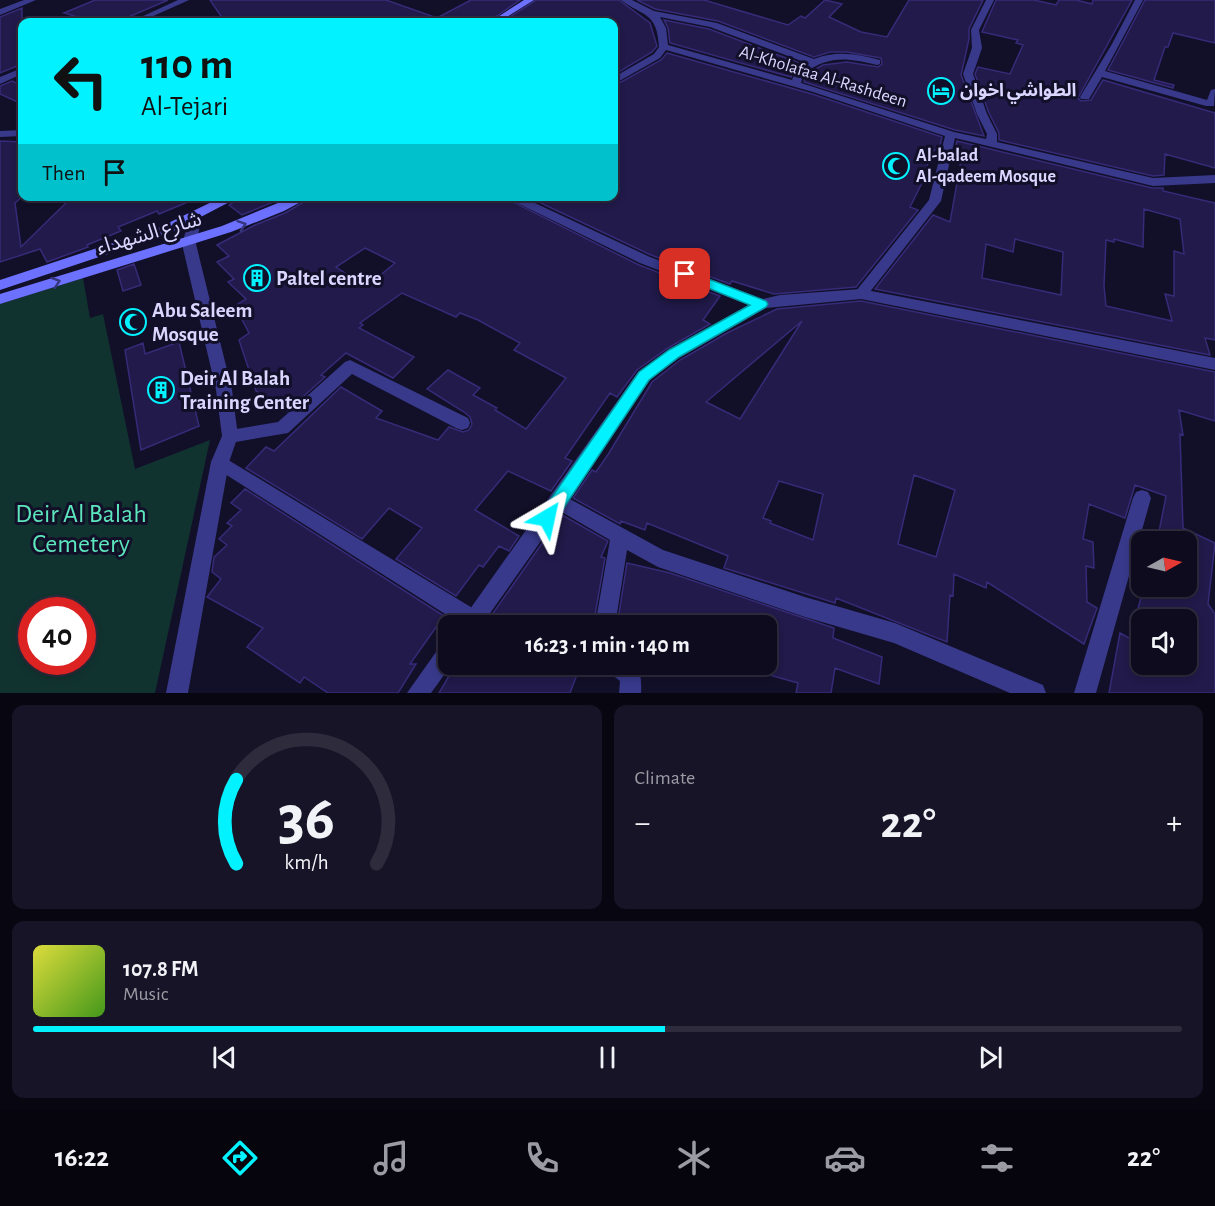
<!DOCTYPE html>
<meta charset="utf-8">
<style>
body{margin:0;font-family:"Alegreya Sans","Noto Sans Arabic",sans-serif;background:#171428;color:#f1f3f6;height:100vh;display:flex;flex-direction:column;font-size:22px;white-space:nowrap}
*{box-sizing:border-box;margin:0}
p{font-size:20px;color:#9b9ba4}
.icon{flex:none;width:33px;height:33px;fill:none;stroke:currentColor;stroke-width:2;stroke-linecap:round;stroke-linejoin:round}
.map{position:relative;height:693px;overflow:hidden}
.panel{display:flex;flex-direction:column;gap:12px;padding:12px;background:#080611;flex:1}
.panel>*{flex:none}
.guide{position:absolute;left:18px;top:18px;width:600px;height:183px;border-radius:12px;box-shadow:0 3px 9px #0003,0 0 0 2px #2e2b3d;background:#02f3ff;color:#111;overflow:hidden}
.needle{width:39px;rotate:82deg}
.tools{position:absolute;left:1131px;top:531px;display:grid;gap:12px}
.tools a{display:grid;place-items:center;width:66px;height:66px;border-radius:12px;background:#0e0b1f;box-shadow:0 3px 9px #0003,0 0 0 2px #2e2b3d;font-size:30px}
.speed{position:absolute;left:18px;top:597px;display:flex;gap:12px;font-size:30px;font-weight:700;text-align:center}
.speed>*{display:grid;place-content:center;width:78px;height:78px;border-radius:50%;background:#0e0b1f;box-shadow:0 3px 9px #0003,0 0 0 2px #2e2b3d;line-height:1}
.speed .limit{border:9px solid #d22;background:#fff;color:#111}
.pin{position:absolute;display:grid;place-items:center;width:51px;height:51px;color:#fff;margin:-26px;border-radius:12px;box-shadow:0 3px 9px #0006}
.me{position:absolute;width:66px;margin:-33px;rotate:36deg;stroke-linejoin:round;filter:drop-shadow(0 0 4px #0008)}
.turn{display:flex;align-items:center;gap:21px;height:126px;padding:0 24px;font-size:27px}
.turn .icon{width:78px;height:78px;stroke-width:2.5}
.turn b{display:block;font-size:42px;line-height:51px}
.then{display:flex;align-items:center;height:57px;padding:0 24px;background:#0003;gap:12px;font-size:22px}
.big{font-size:45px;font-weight:700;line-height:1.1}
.panel .card{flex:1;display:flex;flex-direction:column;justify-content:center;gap:9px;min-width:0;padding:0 21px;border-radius:12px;background:#171428}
.panel .dial{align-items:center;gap:0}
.dial svg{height:156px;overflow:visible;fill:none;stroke:#2e2b3d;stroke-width:7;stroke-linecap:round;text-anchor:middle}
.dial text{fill:#f1f3f6;stroke:none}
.song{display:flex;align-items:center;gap:18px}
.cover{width:72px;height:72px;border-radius:9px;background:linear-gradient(135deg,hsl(60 70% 55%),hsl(100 70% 35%))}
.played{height:6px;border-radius:3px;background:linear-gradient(90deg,#02f3ff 55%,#2e2b3d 55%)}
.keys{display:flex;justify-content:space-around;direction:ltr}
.heat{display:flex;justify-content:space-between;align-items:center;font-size:33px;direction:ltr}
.panel .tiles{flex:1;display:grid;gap:12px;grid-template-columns:1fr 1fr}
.card:last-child{grid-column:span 2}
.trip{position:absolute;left:438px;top:615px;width:339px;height:60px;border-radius:12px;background:#0e0b1f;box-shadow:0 3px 9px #0003,0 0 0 2px #2e2b3d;font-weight:700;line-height:60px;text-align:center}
.tabs{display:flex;height:96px;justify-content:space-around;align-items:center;background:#06040c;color:#9b9ba4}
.tabs .icon{width:42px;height:42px}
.tabs .on{color:#02f3ff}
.tabs b{font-size:27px;color:#f1f3f6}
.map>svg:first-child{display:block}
.green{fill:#113330;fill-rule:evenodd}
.building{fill:#211a4a;stroke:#362b78;stroke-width:1.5;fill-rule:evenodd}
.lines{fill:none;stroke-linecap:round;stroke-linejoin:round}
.minor{fill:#38398a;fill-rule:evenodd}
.tertiary{fill:#38398a;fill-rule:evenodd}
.secondary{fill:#6d71ff;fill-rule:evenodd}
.oneway{stroke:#36367f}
.route{fill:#02f3ff;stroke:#019ea6;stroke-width:1.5}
.labels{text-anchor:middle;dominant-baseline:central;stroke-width:6;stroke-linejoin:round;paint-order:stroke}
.far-street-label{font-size:18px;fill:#d9d6ff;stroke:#120f29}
.far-poi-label{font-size:18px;font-weight:bold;fill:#d9d6ff;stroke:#120f29;text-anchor:start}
.street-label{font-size:21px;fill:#d9d6ff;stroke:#120f29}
.poi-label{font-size:21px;font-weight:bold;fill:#d9d6ff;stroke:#120f29;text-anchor:start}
.near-park-label{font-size:26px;fill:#5ce6bc;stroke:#120f29}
</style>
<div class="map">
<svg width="1215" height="693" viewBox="0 0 1215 693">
<rect width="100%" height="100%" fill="#120f29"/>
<!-- green -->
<path class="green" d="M83 278 90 318 103 314 135 469 210 440 155 693H0V304ZM32 610H82V662H32Z"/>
<!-- building -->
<path class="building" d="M95 0H168L117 22H94L64 13Z
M210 0H386L437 18 471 0H520L488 22H225Z
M536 0H619L650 23 657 46 652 52 614 75V22H502Z
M637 0H704L788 25 801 16 805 18 825 0 842 4 829 17 861 32 887 37 909 0H983L969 29V39L961 75 984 136 955 130 804 82 806 74 823 65 847 62 878 67 882 64 881 58 847 52H830L814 57 718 21 655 9Z
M996 0H1034L1056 5 1059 0H1076L1092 4 1093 0H1132L1078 98 1081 101 1091 100 1103 80 1215 113V168L1165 154 1164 175 1153 176 999 140V133L989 113 975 74 978 67 1010 74 1023 45 1016 43 1018 40 982 32Z
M1145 0H1215V43L1173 33 1168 47H1165L1154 80 1174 85 1173 88 1108 70Z
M22 8V64L0 73V17Z
M664 20 709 29 802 64 794 69 791 77 670 43 668 28Z
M667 53 812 94 942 137 939 150H934L922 177 924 179 910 207 918 210 856 287 774 294 732 281 730 284 651 255 526 196H614V86L661 60Z
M12 81 22 86V104L0 94V86Z
M0 141 22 142V197L15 203 21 247 73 196 200 197 159 214 157 211 118 227 121 231 87 245 88 247 47 262 40 249 0 262Z
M957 141 1152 188H1163V191L1215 203V340L1205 338 1210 355 875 289 933 215 950 222 962 155 954 153ZM1144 209 1180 219 1184 254 1174 251V296L1165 294 1172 321 1106 306 1104 286 1106 240 1114 242V239L1143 247ZM1015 239 1063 252 1061 295 982 278 986 244 1013 252Z
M243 196H288L242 215 229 205Z
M314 196H501L639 265 720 296 703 320 710 324 668 348 637 370 617 397 610 393 565 458 572 461 551 491 508 471 475 510 519 536 509 551 499 546 483 567 479 565 456 596 396 559 422 528 389 508 362 539 246 468 266 447 274 451 341 387 382 411 376 418 438 440 449 427 463 432 469 430 472 424 470 417 464 412 427 389 448 370 480 388 473 395 497 408 495 410 526 429 566 378 514 350 520 343 478 320 460 313 456 317 402 293 360 323 363 325 359 328 414 357 393 378 346 353 321 375 325 377 287 411 256 391 239 340 249 333 235 306 246 299 228 282 234 279 217 262 229 256 217 245 255 225 285 213ZM365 248 395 263 366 287 336 267Z
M134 264 141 285 123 291 117 270Z
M861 301 1215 372V421L1179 410 1183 435 1180 434 1183 528 1215 543 1208 604 1215 614V693H1109L1120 633 1142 645V664H1186V620H1135L1144 586H1186V542H1157L1166 496 1135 485 1125 518 1089 504 1083 539 1093 542 1094 568 1086 566 1087 602 1097 608 1084 644 987 582 986 588 954 574 953 596 950 595 947 642 836 598 835 603 724 568 728 556 647 523 645 530 621 521 620 524 573 498 592 470 596 472 609 453 652 382 680 360 727 333 777 309ZM802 321 740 419 706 402ZM914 475 955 490 936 557 898 544ZM779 481 823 494 813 540 770 523 771 521 763 518Z
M179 342 199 426 141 450 125 350 143 343 145 354Z
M245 489 444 616 410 664H416L398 693H328L304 677 300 683 247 647 263 628 207 597 221 579 212 572 214 557 227 545 219 539 232 526 227 523 241 510 231 503Z
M562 515 608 541 601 557 605 558 593 626H484Z
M627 563 670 573 834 628 833 638 882 657 879 684 835 668 831 693H796L798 683 766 674V626H617Z
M456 664H581L570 693H439Z"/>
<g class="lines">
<!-- minor -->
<path class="minor" d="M24 0H36L0 15V9Z
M178 0H189L140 22H130Z
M621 0H632L654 11 717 23 814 59C837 50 857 54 880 60V64L877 65C846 58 831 55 804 73L801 83 954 132 986 139 987 134 977 114 963 74 972 48 971 30 986 0H994L979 30 982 48 973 74 987 114 997 134V142L1153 178 1215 175V183L1153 186 955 138 941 201 866 297H856L854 294 856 291 929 200 945 136 813 92 666 50 660 58 614 84V77L654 54 659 47C657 12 644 17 621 0ZM660 17 710 27 807 63 796 70 792 80 668 45 666 28Z
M1135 0H1143L1105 71 1207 100 1211 90 1215 89 1214 106H1206L1102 77 1089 99H1081L1080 97 1112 44Z
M22 68V74L0 84V77Z
M350 360 468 418 470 423 468 428 462 430 456 428 352 374 288 433 230 443 224 441 222 436 224 431 278 422 345 362Z
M220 455 479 612 482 619 479 626H464L214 467 211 462 214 457Z
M1142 490 1148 492 1151 498 1096 693H1074L1133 498 1136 492Z
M559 493 663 550 805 597 895 623 1043 685 1046 693H1010L894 643 805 617 658 567 627 550 615 626H595L610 540 553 507 550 501 553 495Z
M604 664C632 664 643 659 641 693H619L620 681 607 671Z"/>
<!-- tertiary -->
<path class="tertiary" d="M22 130V136L0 137V131Z
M503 196H520L650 257 763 299 780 295 861 289 1215 358V370L861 299 766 308 679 358 650 380 565 507 481 626H458L638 372 669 350 749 305 640 263Z
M196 213 202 217 196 244 232 390 238 436 229 462 188 693H166L211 462 222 436 216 390 182 244 190 217Z
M448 642V664H452L431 693H407L441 645Z"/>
<!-- secondary -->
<path class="secondary" d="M524 0H534L499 22H490Z
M224 196H241L168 234 0 290V280L158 228Z
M295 196H312L284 211 231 232 0 304V294L222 226Z"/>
</g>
<!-- one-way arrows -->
<defs><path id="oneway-chevron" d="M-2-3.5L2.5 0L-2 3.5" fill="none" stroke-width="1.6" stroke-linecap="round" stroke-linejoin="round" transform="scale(1.5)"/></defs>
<g class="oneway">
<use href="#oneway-chevron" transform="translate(242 225) rotate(-19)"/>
<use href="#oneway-chevron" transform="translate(56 282) rotate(-18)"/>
</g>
<!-- route -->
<path class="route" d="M685 270 766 301 768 304 766 307 679 357 649 380 553 524 547 526 541 524 539 518 541 513 639 372 669 350 750 305 681 277 679 274Z"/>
<!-- icons -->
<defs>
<symbol id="hotel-ring" viewBox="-11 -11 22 22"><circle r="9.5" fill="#120f29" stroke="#02f3ff" stroke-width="1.5"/><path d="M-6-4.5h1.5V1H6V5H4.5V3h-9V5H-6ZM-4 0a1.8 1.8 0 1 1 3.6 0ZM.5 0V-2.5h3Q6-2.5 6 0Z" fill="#02f3ff"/></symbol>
<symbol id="mosque-ring" viewBox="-11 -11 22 22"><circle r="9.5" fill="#120f29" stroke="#02f3ff" stroke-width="1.5"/><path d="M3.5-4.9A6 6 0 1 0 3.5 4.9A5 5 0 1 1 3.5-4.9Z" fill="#02f3ff"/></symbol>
<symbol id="building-ring" viewBox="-11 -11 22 22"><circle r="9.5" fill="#120f29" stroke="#02f3ff" stroke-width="1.5"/><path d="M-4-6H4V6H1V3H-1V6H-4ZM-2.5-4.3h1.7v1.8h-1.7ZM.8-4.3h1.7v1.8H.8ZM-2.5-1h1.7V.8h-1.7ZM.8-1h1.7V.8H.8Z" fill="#02f3ff"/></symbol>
</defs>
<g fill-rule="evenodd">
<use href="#hotel-ring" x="926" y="76" width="30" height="30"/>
<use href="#mosque-ring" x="881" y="151" width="30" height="30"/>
<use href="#building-ring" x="242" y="263" width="30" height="30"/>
<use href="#mosque-ring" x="118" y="307" width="30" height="30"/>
<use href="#building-ring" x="146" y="375" width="30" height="30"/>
</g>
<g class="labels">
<!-- far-street labels -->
<g class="far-street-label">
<text transform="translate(823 77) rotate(17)">Al-Kholafaa Al-Rashdeen</text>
</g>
<!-- far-poi labels -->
<g class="far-poi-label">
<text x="960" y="91">الطواشي اخوان</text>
<text x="916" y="156">Al-balad<tspan x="916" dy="21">Al-qadeem Mosque</tspan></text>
</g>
<!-- street labels -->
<g class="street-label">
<text transform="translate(149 233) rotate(-16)">شارع الشهداء</text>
</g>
<!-- poi labels -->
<g class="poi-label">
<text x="276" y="278">Paltel centre</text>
<text x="152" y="310">Abu Saleem<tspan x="152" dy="24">Mosque</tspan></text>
<text x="180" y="378">Deir Al Balah<tspan x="180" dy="24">Training Center</tspan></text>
</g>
<!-- near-park labels -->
<g class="near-park-label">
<text x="81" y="514">Deir Al Balah<tspan x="81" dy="30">Cemetery</tspan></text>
</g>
</g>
</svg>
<div class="tools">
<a><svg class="needle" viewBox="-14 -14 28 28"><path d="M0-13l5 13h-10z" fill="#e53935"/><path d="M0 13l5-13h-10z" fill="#9b9ba4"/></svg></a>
<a><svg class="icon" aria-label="sound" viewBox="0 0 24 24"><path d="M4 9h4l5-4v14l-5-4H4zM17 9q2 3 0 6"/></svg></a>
</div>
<div class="speed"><div class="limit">40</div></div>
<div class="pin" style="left:685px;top:274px;background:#d93025"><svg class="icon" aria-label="arrive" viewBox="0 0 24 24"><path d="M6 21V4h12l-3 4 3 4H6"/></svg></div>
<svg class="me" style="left:547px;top:518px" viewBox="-20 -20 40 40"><path d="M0-17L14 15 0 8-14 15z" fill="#02f3ff" stroke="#fff" stroke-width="4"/></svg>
<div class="trip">16:23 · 1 min · 140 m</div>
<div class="guide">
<div class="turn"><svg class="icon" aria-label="left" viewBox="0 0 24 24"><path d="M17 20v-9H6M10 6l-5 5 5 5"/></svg><div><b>110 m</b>Al-Tejari</div></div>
<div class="then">Then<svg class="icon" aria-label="arrive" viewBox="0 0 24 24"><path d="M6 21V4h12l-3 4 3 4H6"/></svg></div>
</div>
</div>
<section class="panel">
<div class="tiles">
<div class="card dial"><svg viewBox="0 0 100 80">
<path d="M14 69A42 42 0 1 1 86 69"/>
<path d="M14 69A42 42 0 0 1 14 26" stroke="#02f3ff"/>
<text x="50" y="56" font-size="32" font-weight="700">36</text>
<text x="50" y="72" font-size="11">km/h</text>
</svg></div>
<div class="card"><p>Climate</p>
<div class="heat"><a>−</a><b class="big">22°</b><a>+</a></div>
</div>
<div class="card">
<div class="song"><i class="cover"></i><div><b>107.8 FM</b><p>Music</p></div></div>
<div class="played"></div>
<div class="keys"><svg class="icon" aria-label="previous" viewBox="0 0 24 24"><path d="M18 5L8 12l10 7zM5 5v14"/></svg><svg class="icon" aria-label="pause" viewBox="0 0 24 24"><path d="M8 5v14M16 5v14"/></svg><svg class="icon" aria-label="next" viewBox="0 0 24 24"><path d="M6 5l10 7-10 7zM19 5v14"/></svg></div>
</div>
</div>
</section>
<nav class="tabs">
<b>16:22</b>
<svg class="icon on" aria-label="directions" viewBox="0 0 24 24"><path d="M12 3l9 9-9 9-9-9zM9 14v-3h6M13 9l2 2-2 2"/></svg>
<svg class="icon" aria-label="music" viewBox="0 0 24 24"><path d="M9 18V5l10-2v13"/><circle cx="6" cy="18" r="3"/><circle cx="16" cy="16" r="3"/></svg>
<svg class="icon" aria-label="phone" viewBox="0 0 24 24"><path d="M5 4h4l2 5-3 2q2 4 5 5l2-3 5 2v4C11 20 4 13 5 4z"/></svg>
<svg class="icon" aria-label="climate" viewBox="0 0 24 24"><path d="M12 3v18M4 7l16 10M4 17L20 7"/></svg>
<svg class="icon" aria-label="car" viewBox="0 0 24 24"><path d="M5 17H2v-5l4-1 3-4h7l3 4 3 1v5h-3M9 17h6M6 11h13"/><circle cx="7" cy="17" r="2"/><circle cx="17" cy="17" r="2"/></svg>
<svg class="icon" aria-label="filters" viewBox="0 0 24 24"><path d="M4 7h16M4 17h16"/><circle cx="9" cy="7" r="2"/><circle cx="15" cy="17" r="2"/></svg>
<b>22°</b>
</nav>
